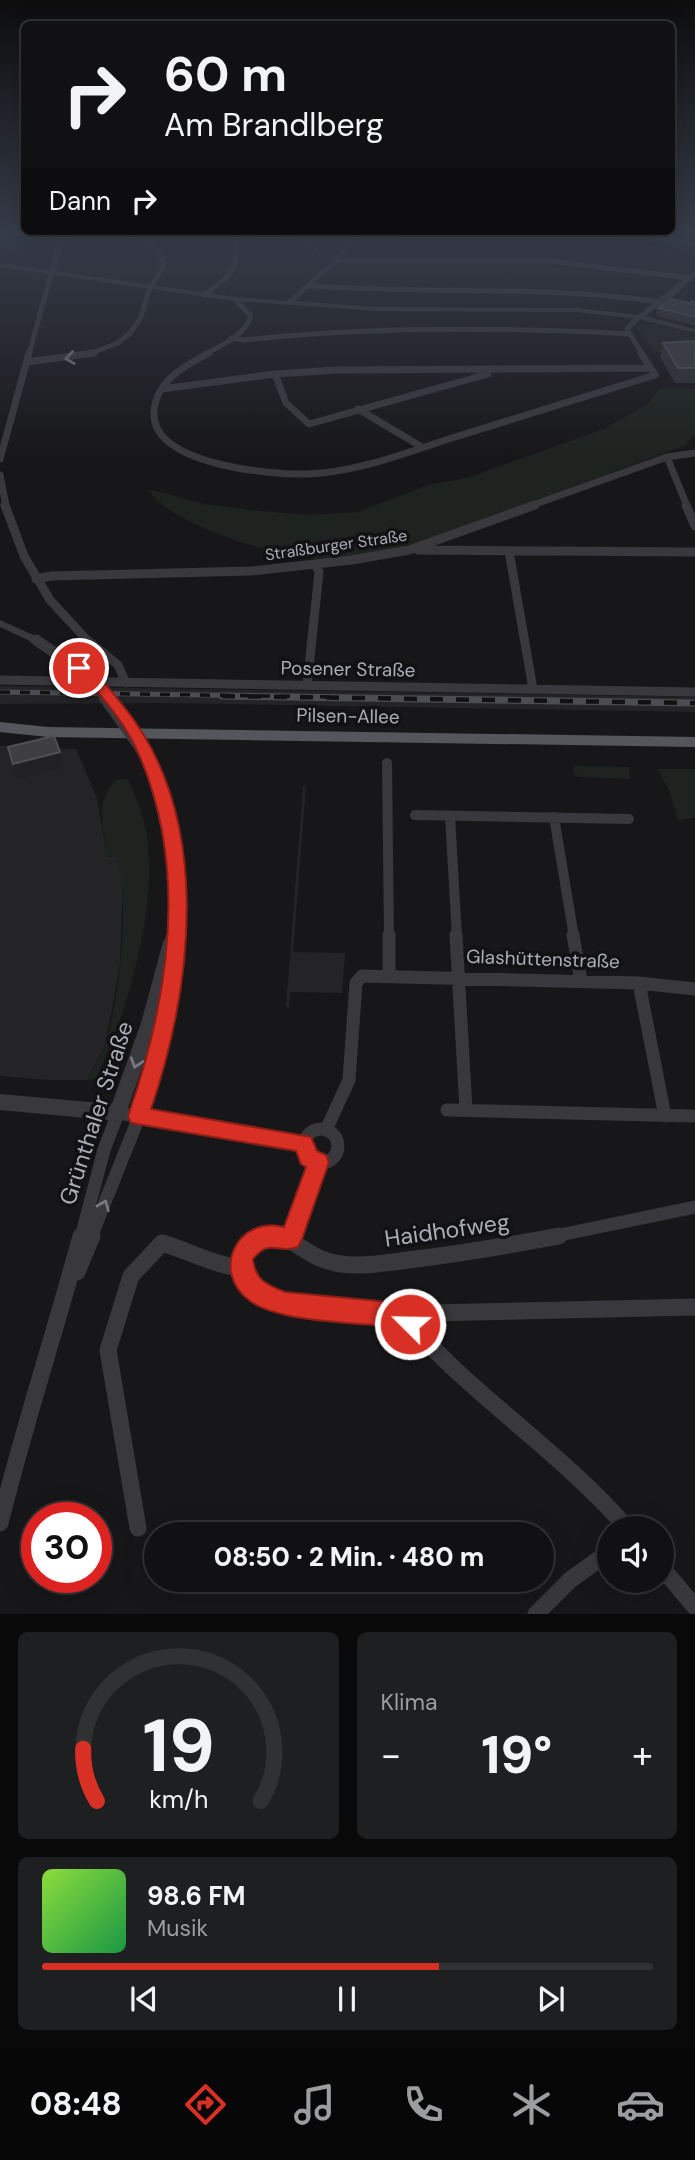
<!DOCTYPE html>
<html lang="de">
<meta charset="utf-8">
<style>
body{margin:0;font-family:"DM Sans",sans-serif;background:#1e1f21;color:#f1f3f6;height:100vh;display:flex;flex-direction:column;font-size:26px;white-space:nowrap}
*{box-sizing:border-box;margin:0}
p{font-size:23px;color:#9c9da0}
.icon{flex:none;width:38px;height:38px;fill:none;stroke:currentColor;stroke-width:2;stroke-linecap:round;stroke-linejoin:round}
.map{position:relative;height:1614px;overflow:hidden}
.panel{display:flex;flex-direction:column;gap:18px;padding:18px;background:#09090a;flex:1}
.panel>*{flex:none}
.hud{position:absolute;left:21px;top:21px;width:654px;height:214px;border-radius:10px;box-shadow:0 7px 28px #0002,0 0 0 2px #303133;background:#111113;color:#f1f3f6;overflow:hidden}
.tools{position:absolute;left:597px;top:1516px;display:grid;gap:14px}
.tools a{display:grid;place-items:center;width:77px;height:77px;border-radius:50%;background:#111113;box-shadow:0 7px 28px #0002,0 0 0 2px #303133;font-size:35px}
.speed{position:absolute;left:21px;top:1502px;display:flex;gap:14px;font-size:35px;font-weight:700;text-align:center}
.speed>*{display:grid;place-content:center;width:91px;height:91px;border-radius:50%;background:#111113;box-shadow:0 7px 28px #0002,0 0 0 2px #303133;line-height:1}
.speed .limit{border:10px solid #d22;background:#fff;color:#111}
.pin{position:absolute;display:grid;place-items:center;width:60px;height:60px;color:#fff;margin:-30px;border:4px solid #fff;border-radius:50%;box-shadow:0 2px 7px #0007}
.me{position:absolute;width:77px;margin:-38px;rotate:293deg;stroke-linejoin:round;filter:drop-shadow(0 0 5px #0008)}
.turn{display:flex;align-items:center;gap:24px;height:147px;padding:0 28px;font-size:32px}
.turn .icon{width:91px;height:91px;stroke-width:2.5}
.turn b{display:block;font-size:49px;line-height:60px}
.then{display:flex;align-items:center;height:66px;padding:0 28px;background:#0003;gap:14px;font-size:26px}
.big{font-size:52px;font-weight:800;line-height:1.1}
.panel .tile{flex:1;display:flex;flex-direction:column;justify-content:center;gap:10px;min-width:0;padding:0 24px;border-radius:10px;background:#1e1f21}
.panel .dial{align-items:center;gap:0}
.dial svg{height:182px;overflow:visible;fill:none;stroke:#303133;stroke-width:7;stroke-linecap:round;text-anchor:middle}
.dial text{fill:#f1f3f6;stroke:none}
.song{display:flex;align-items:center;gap:21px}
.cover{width:84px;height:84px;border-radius:10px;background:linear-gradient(135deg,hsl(90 70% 55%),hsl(140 70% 35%))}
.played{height:7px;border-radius:4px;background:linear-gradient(90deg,#d93025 65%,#303133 65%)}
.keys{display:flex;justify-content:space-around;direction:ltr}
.heat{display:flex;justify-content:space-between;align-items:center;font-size:38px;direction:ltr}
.panel .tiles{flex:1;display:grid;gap:18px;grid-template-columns:1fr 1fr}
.tile:last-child{grid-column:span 2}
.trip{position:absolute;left:144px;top:1522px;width:410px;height:70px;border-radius:35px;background:#111113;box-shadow:0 7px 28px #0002,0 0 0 2px #303133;font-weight:800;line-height:70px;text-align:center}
.tab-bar{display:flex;height:112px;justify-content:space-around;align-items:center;background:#070708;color:#9c9da0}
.tab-bar .icon{width:49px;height:49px}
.tab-bar .on{color:#d93025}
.tab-bar b{font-size:32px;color:#f1f3f6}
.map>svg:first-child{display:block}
.built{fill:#242326}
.green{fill:#1e231f}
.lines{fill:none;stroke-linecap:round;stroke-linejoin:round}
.minor-far5{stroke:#39393d;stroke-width:5}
.minor-far4{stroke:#39393d;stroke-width:7}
.minor-far3{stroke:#39393d;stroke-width:9}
.minor-far2{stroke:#39393d;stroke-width:10}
.minor-far1{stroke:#39393d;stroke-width:13}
.minor{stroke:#39393d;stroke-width:17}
.tertiary{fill:#39393d;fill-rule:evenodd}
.primary{fill:#55565c;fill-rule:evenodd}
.rail-far1-casing{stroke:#4c4d52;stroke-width:5}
.rail-casing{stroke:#4c4d52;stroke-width:7}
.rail-far1{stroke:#121214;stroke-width:3.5;stroke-dasharray:10;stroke-linecap:butt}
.rail{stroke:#121214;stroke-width:4.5;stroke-dasharray:13;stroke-linecap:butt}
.tertiary-bridge-far1{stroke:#39393d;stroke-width:11}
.tertiary-bridge{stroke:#39393d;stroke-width:14}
.wall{fill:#313034}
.shaded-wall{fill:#212123}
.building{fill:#3e3e42;stroke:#4f5054;stroke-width:2}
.oneway{stroke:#787980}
.route{fill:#d93025;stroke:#8d1f18;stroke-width:2}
.labels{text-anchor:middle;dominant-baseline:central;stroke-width:7;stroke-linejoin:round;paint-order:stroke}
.far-street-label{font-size:16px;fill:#abaeb7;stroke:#121214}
.street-label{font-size:19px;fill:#abaeb7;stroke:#121214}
.near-street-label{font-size:23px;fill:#abaeb7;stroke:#121214}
</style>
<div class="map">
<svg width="695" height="1614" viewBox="0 0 695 1614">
<rect width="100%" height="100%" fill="#171719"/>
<!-- built -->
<path class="built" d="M0 686 695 697V712L162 703 0 704Z
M0 746 76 749 97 798 107 857 117 856 123 879 120 963 112 1010 104 1048 87 1080H48L0 1076Z
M303 786H306L293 952 345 953 342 993 290 992 289 1007H286Z"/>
<!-- green -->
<path class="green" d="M655 324 695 334V354L654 352 636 326Z
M660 388 695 389V434L684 446 438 536C402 546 361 560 323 559 280 558 170 526 148 489L204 504 249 510 310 515 358 512 428 485 467 478 604 429 648 404Z
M573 766 629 767 630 779 580 777 574 774Z
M657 769H695V818L678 820 668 788Z
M128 779C135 795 142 812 146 830 159 907 128 1010 96 1079L87 1080C93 1069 101 1057 105 1046 120 995 130 906 117 856L107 857C104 827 93 804 116 780Z"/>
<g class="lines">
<!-- minor-far5 -->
<path class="minor-far5" d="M222 232 298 239 316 249
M401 236H600L695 243
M335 261H548L691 278
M308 286C426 294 544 285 661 302
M204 295C228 277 242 271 234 238L237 235
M639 317 627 329 642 354
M231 338 244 340C372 326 502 327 630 334
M29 354 52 271
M89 354 118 343 130 333 141 317 149 290 163 267 164 263 155 248 127 232
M205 354C223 345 245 335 251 316L235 299"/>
<!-- minor-far4 -->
<path class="minor-far4" d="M209 353C184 366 156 381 154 412 151 465 271 475 308 474 358 472 405 453 452 438 520 417 587 396 655 375L641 353
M27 362 94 353
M275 374 286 403 309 424 488 374
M162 389 275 374 337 370 650 368
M358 409 422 447
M667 457 687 506
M0 459 29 353
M0 475 6 506
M530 506 667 457 695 453"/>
<!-- minor-far3 -->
<path class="minor-far3" d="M5 505 24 556 50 600 86 639 118 665 126 683
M686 505 695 526
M418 550 695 552
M509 551 533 689
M36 579 51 576 251 571 352 560 409 550 535 505
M0 680 695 692
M307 686 319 572 315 564"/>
<!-- minor-far2 -->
<path class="minor-far2" d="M387 763 389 937
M415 815 629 819
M450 816 457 937
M554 817 574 937"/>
<!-- minor-far1 -->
<path class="minor-far1" d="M389 935V975
M456 935 466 1110
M573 935 581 981
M639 983 665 1116
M447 1110 691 1116
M304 1146a17 17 0 1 1 34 0a17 17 0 1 1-34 0Z
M326 1130 349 1080 356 983 362 976 639 983 695 989
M81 1237 104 1150 118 1113 304 1143
M91 1237 139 1117
M265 1237H281
M291 1237 319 1162
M550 1237 695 1207"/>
<!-- minor -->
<path class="minor" d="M559 1236C511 1245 464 1253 416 1259 391 1262 366 1267 341 1264 295 1259 287 1212 242 1256 237 1319 367 1312 410 1316V1324C476 1398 562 1453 627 1528
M290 1239 291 1236
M77 1272 92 1236
M410 1316 429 1313 695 1307
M0 1523C24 1426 55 1332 81 1236
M138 1528 108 1350 131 1276 162 1243C189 1251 214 1265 241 1268
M662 1568 695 1607
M536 1614 570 1580 609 1552"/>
<!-- tertiary -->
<path class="tertiary" d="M61 232H67L55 271 235 297 287 301 333 260 353 232H360L337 262 295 301 376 307 577 308 638 315 695 270V276L674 296 645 316 695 329V333L639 319 577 312 376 311 235 301 0 267V263L49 270Z
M0 620 40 638 42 640 40 642H32L0 627Z
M147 751C158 754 161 777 165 787 203 895 179 1011 148 1117L145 1123 139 1125 133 1123 130 1117 153 1037 124 1119 118 1121 0 1110V1094L112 1104 141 1023 163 942C170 932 168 920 169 906 169 853 157 804 140 755Z"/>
<!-- primary -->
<path class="primary" d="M0 722 48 727 695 737V747L48 737 0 732Z"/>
<defs>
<path id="rail-far1" d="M0 692 332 697"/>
<path id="rail" d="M222 696 695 703"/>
</defs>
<!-- rail-far1 casing -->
<use href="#rail-far1" class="rail-far1-casing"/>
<!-- rail casing -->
<use href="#rail" class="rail-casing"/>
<!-- rail-far1 -->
<use href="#rail-far1" class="rail-far1"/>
<!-- rail -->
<use href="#rail" class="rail"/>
<!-- tertiary-bridge-far1 -->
<path class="tertiary-bridge-far1" d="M36 640 71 664 107 697"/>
<!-- tertiary-bridge -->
<path class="tertiary-bridge" d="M105 696 147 755"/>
</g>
<!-- wall -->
<path class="wall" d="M692 301 695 302V326L656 316 658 308 691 303Z
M695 341V383H675L660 357 663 343Z"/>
<!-- shaded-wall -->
<path class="shaded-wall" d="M60 752 63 768 17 779 13 764Z"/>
<!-- building -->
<path class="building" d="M672 299 693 304 692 301 695 302V317L658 308Z
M695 341V368H678L663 343Z
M54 736 60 752 13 764 8 747Z"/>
<!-- one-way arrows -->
<defs><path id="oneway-chevron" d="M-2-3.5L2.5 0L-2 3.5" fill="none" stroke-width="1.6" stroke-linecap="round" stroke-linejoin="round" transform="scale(1.75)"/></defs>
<g class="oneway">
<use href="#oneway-chevron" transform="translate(70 358) rotate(172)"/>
<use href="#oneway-chevron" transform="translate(136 1063) rotate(108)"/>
<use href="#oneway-chevron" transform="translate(104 1205) rotate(-68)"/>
</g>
<!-- sky -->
<linearGradient id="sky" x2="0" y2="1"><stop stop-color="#0d0d0e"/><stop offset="0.51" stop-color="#363c49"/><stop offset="1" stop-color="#363c49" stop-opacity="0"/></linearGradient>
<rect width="695" height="458" fill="url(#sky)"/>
<!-- route -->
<path class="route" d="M79 664C97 669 113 694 125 708 213 819 193 984 151 1109L311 1137 317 1151 326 1155 329 1162 302 1239 298 1247C278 1255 271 1237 253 1259 255 1280 267 1285 285 1292L410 1304 418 1307 422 1324 418 1333 410 1336 402 1333 399 1327C361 1323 280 1323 250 1301 210 1272 237 1215 284 1227L306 1167 301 1164 296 1151 131 1123 128 1116C168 1002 189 872 140 757 131 735 115 712 99 694 91 685 80 678 72 668Z"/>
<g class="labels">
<!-- far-street labels -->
<g class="far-street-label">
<text transform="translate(336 545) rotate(-8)">Straßburger Straße</text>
</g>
<!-- street labels -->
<g class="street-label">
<text transform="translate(348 669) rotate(1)">Posener Straße</text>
<text transform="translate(348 716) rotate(1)">Pilsen-Allee</text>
<text transform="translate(543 959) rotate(2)">Glashüttenstraße</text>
</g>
<!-- near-street labels -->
<g class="near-street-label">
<text transform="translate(96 1113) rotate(-72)">Grünthaler Straße</text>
<text transform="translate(447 1230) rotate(-8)">Haidhofweg</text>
</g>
</g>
</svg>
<div class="tools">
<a><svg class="icon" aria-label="sound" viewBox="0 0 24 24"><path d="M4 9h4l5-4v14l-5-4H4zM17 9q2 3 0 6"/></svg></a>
</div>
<div class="speed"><div class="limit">30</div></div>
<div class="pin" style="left:79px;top:668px;background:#d93025"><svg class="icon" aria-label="arrive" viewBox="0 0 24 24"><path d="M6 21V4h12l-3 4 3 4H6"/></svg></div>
<svg class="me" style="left:410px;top:1324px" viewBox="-20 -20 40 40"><circle r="17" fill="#d93025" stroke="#fff" stroke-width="3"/><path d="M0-11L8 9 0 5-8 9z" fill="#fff"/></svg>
<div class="trip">08:50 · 2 Min. · 480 m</div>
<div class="hud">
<div class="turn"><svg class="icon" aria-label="right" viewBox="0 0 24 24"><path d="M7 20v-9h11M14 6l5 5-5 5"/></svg><div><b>60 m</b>Am Brandlberg</div></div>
<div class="then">Dann<svg class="icon" aria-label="right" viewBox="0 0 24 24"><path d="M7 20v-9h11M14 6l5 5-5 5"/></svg></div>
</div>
</div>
<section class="panel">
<div class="tiles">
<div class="tile dial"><svg viewBox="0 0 100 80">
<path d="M14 69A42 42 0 1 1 86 69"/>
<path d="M14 69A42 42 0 0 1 8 46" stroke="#d93025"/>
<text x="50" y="56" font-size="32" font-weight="700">19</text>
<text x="50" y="72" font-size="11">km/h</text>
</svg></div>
<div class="tile"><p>Klima</p>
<div class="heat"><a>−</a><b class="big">19°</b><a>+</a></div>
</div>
<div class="tile">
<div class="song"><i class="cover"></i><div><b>98.6 FM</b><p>Musik</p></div></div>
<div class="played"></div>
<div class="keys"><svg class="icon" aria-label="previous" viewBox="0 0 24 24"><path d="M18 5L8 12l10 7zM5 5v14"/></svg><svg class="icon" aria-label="pause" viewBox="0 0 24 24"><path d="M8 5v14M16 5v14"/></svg><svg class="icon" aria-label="next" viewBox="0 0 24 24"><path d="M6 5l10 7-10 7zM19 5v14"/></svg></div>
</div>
</div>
</section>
<nav class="tab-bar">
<b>08:48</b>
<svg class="icon on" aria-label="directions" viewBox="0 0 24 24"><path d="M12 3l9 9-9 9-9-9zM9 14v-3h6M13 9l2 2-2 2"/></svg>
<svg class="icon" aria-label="music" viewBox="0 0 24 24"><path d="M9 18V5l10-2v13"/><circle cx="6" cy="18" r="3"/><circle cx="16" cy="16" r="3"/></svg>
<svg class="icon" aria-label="phone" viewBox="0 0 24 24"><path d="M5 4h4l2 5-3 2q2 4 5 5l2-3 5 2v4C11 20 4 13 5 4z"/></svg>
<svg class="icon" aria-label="climate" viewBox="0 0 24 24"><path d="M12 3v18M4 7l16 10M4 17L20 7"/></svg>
<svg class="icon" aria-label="car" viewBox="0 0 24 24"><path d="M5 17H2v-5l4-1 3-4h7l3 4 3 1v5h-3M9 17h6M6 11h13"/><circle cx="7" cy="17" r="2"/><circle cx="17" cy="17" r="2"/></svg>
</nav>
